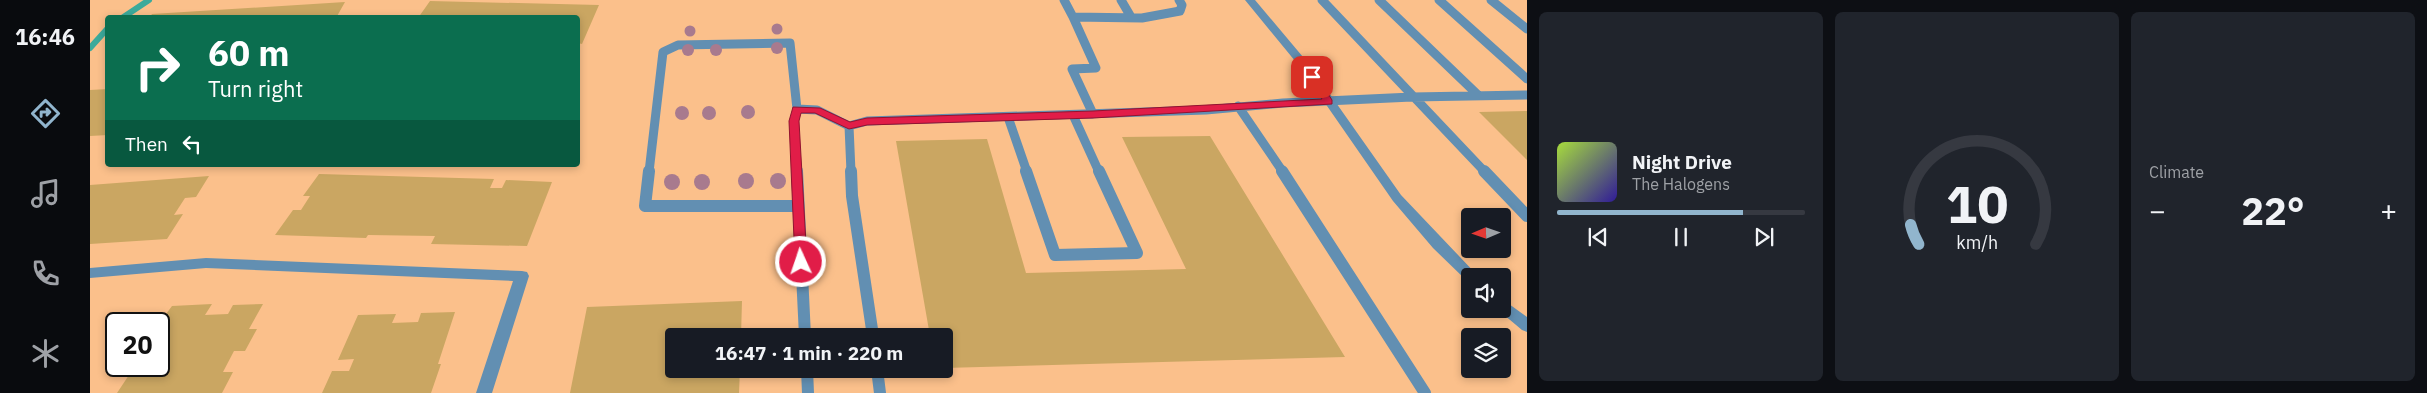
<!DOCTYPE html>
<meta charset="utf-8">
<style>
body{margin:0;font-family:"IBM Plex Sans",sans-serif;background:#20242c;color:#f1f3f6;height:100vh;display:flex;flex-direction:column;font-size:19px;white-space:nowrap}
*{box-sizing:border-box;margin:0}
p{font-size:16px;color:#9ea1a6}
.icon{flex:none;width:28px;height:28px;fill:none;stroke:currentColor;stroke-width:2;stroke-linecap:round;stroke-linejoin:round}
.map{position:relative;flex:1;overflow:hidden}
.side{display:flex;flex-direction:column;gap:12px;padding:12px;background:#0d0f14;width:900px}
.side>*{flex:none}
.banner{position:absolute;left:15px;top:15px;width:475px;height:152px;border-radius:5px;box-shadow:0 2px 8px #0003;background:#0b6e4f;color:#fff;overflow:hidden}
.needle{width:32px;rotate:268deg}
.fabs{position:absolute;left:1371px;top:208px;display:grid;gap:10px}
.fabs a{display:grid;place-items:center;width:50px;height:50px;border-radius:5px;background:#171b24;box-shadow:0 2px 8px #0003;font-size:25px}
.speed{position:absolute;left:15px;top:312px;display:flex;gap:10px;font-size:25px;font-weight:700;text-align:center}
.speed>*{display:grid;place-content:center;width:65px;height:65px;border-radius:50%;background:#171b24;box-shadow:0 2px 8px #0003;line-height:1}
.speed .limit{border:2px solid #111;border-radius:8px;background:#fff;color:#111}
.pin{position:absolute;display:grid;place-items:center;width:42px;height:42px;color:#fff;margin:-21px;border-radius:10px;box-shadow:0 2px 8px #0006}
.me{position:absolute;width:55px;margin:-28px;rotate:357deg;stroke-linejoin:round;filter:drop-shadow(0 0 4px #0008)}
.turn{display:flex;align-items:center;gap:18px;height:105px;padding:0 20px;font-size:22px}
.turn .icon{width:65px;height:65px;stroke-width:2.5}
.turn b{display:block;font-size:35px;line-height:42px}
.then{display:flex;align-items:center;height:48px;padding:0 20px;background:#0003;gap:10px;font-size:19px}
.big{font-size:38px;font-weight:700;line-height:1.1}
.side .card{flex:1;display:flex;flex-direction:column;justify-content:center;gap:8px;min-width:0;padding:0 18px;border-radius:8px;background:#20242c}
.side .dial{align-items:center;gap:0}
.dial svg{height:130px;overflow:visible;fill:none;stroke:#363941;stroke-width:7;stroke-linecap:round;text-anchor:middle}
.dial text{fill:#f1f3f6;stroke:none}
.song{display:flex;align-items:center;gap:15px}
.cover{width:60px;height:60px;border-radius:8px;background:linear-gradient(135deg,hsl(80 70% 55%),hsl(250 70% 35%))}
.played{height:5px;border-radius:2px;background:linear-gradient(90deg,#91b5cd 75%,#363941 75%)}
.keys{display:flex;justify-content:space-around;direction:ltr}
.heat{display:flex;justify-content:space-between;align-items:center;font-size:28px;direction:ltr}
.side .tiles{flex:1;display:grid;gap:12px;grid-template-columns:repeat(3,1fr)}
.trip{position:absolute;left:575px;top:328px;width:288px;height:50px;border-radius:5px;background:#171b24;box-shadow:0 2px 8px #0003;font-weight:700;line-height:50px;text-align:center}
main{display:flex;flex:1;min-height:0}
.dock{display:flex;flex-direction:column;width:90px;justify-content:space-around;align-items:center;background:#090b0e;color:#9ea1a6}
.dock .icon{width:35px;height:35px}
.dock .selected{color:#91b5cd}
.dock b{font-size:22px;color:#f1f3f6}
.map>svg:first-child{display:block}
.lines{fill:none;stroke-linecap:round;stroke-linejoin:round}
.stream{stroke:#3caa9b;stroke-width:6}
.building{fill:#caa662}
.service-far1{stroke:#628fb2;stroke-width:9}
.service{stroke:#628fb2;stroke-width:12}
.minor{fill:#628fb2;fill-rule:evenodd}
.tree{fill:#a87a8e}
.route{fill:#e11d48;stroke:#92132f}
</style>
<main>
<nav class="dock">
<b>16:46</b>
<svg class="icon selected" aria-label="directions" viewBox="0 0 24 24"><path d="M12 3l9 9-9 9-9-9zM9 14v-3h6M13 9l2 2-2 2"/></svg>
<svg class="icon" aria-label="music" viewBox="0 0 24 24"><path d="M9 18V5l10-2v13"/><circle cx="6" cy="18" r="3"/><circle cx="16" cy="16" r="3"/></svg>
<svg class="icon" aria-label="phone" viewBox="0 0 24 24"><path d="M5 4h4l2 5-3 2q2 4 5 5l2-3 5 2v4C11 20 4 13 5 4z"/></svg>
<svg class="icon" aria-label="climate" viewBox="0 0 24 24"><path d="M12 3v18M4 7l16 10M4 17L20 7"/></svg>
</nav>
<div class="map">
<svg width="1437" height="393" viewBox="0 0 1437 393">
<rect width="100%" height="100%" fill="#fbc08b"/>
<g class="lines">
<!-- stream -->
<path class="stream" d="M32 18 59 0
M0 48 18 28"/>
</g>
<!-- building -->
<path class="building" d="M340 1 509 5 492 44 488 43V18H328Z
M255 2 246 18H59L62 14Z
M18 89V135L0 136V90Z
M1437 111V160L1389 112Z
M1120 136 1255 357 854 368V336H840L806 141 897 139 936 273 1096 269 1032 137Z
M229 174 404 179 400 188H412L416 180 462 182 437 246 341 244 345 236 278 235 276 238 185 235 203 210H211L220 196H213Z
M119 176 106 197 95 198 84 215 93 214 77 239 0 244V185Z
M652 301 651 336H584V369H650L649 393H480L497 307Z
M122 304 115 315 138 314 143 305 173 304 159 329H167L155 351H144L133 372H143L132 393H27L45 366H69V324H61L64 319 73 318 82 306Z
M365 312 348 364H351L341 393H232L242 371H259L264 359 248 360 268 315 306 314 302 323 328 322 331 313Z"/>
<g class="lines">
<!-- service-far1 -->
<path class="service-far1" d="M974 0 983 17
M1031 0 1041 17
M1232 0 1395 172
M1289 0 1388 95
M1349 0 1437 79
M1401 0 1437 29
M1148 106 1193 172
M1003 114 982 69 1006 68 983 17 1052 18 1090 11 1092 5 1089 0
M983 115 1009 172
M918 117 937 172
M559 172 573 52 588 45 700 43 707 109
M707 172 704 121 707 109 727 110 759 126
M761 172 759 126 777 121 1116 110 1193 103 1322 97 1437 95"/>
<!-- service -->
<path class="service" d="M559 171 555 206H708
M707 171 715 336
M761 171 762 196 783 336
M936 171 965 255 1047 253 1009 171
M1192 171 1335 393
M1394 171 1437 216
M717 369 718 393
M787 369 790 393"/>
<!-- minor -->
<path class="minor" d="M1155 0H1165L1218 63 1311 195 1388 276H1380V281L1376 280 1343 248 1303 201 1210 67Z
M116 258 432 271 437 272 439 276 402 393H386L423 281 116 268 0 278V268Z
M1412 299 1437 317V332L1432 330 1407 309H1412Z"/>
</g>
<!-- trees -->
<g class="tree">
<circle cx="687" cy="29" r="5.5"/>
<circle cx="600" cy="31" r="5.5"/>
<circle cx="687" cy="48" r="6"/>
<circle cx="598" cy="50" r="6"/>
<circle cx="626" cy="50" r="6"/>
<circle cx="658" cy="112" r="7"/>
<circle cx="592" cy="113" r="7"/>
<circle cx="619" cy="113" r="7"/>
<circle cx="656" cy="181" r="8"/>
<circle cx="688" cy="181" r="8"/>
<circle cx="582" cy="182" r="8"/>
<circle cx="612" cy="182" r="8"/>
</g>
<!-- route -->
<path class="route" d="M1222 74 1226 75 1242 100V104L1003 118 777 125 759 129 725 113H711L709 121 717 262 711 267 705 262 699 121 703 107 730 108 760 122 777 118 1003 111 1232 99 1218 77Z"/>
</svg>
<div class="fabs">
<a><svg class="needle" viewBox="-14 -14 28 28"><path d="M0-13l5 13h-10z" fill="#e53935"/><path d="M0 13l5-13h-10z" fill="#9ea1a6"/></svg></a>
<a><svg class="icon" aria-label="sound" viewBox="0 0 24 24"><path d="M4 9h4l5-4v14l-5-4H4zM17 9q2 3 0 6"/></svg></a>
<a><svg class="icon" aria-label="layers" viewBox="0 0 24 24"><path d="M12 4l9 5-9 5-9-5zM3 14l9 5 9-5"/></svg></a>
</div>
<div class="speed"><div class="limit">20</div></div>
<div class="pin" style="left:1222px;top:77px;background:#d93025"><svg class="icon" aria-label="arrive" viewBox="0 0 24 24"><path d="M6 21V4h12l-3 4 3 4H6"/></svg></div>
<svg class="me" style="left:711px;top:262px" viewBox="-20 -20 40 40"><circle r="17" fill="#e11d48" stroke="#fff" stroke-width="3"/><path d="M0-11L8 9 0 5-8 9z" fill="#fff"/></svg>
<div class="trip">16:47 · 1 min · 220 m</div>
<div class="banner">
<div class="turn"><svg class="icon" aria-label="right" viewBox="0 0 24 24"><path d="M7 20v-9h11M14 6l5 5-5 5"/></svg><div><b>60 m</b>Turn right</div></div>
<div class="then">Then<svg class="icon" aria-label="left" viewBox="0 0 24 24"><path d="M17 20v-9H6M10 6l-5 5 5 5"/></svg></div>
</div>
</div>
<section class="side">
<div class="tiles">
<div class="card">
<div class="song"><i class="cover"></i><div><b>Night Drive</b><p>The Halogens</p></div></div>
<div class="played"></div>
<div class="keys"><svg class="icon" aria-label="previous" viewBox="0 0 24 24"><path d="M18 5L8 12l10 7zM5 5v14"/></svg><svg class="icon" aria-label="pause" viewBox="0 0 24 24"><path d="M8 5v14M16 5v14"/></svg><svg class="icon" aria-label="next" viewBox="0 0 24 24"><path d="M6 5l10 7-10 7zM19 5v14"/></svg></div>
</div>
<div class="card dial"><svg viewBox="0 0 100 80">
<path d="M14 69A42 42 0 1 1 86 69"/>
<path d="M14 69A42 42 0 0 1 9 57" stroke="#91b5cd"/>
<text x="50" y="56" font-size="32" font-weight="700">10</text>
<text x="50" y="72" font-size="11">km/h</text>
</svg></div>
<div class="card"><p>Climate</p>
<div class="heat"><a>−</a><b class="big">22°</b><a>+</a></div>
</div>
</div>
</section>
</main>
